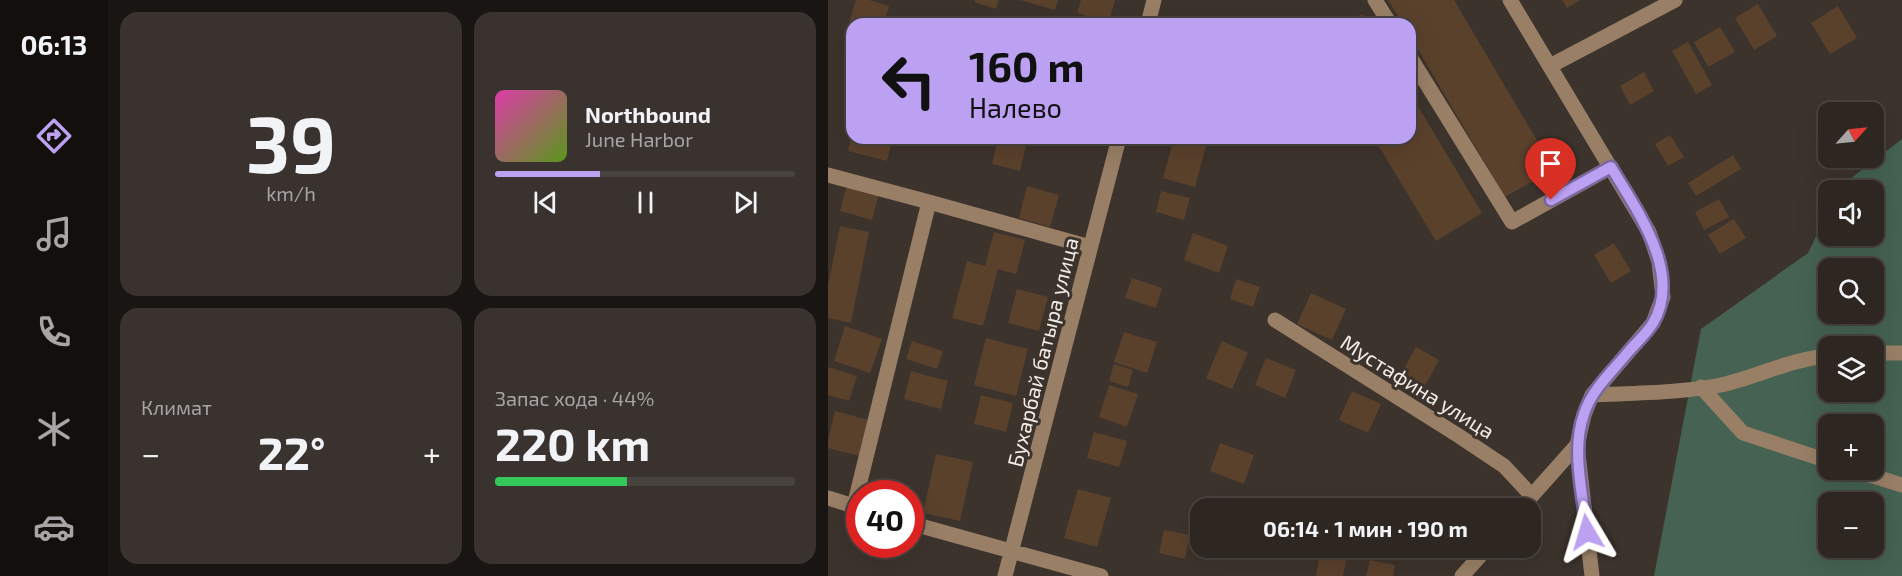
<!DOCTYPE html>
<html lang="ru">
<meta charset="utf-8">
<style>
body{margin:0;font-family:"Exo 2",sans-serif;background:#39322e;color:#f1f3f6;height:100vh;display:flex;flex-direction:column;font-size:22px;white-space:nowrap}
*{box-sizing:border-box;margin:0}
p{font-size:20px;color:#a7a5a5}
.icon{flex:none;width:33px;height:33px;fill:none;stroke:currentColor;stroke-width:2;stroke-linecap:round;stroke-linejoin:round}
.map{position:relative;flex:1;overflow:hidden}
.details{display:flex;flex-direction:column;gap:12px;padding:12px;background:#191512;width:720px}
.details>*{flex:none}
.top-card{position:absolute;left:18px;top:18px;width:570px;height:126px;border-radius:18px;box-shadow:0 6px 24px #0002,0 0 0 2px #48433f;background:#bca0f2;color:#111;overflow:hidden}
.needle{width:39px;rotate:63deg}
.fabs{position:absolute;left:990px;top:102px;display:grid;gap:12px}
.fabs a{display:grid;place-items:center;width:66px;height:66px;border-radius:12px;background:#2d2621;box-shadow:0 6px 24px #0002,0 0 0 2px #48433f;font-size:30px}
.speed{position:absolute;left:18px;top:480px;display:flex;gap:12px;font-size:30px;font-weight:700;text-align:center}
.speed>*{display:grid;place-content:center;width:78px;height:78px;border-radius:50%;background:#2d2621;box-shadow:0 6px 24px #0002,0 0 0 2px #48433f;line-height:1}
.speed .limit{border:9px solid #d22;background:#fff;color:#111}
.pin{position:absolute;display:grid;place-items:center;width:51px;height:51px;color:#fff;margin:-62px -26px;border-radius:50% 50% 50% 0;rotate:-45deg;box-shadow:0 0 6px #0007}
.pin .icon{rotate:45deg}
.me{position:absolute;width:66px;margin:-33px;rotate:353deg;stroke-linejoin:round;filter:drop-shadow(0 0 4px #0008)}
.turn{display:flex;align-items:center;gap:21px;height:126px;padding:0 24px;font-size:27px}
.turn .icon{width:78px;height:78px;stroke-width:2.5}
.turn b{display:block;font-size:42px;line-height:51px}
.big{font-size:45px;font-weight:700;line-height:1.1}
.details .card{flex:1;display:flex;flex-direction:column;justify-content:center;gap:9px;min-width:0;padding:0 21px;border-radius:18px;background:#39322e}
.details .dial{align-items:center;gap:0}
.dial b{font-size:78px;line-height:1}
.song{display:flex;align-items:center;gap:18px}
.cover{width:72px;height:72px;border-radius:9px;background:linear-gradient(135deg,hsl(320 70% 55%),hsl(90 70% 35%))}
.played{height:6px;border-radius:3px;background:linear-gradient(90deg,#bca0f2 35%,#48433f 35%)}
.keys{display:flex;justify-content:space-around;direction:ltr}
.heat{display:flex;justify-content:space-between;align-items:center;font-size:33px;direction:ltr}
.charge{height:9px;border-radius:4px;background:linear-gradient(90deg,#34c759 44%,#48433f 0)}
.details .tiles{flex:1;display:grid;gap:12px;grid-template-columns:repeat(2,1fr)}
.trip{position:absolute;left:362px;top:498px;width:351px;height:60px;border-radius:18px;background:#2d2621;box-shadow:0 6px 24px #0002,0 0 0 2px #48433f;font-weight:700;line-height:60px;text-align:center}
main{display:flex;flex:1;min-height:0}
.dock{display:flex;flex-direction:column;width:108px;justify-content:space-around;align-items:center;background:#120f0d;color:#a7a5a5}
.dock .icon{width:42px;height:42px}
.dock .selected{color:#bca0f2}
.dock b{font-size:27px;color:#f1f3f6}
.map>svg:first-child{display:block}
.green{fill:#456252;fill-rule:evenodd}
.building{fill:#5a412c}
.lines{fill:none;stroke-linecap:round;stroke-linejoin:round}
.minor{stroke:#997f66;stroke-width:15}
.route-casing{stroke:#7a689d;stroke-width:15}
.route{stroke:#bca0f2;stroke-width:10}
.labels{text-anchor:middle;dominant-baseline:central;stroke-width:6;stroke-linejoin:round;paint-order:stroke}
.street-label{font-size:21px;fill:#f3ede8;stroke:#3c332c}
</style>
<main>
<nav class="dock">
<b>06:13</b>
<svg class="icon selected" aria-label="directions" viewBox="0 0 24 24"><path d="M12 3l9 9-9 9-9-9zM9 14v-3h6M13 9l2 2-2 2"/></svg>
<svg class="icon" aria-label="music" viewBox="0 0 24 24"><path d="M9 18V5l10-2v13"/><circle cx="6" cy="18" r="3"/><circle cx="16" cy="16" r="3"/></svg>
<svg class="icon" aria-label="phone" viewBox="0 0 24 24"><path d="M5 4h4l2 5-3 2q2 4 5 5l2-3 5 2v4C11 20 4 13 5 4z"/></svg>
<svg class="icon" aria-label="climate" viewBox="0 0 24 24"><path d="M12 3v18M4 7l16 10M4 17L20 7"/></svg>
<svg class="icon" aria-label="car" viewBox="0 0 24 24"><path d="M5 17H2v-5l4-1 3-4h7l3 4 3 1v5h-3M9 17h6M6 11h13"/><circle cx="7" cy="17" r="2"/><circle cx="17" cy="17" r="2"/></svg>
</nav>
<section class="details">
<div class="tiles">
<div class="card dial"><b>39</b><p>km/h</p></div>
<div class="card">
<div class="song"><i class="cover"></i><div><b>Northbound</b><p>June Harbor</p></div></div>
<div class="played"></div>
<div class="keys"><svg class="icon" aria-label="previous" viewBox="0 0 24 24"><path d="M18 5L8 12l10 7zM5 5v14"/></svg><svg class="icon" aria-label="pause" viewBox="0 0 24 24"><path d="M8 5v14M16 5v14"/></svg><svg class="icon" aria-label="next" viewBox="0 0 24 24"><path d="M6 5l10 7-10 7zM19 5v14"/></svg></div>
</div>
<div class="card"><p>Климат</p>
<div class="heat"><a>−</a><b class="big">22°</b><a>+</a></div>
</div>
<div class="card"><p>Запас хода · 44%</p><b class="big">220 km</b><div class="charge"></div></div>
</div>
</section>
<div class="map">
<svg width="1074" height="576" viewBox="0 0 1074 576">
<rect width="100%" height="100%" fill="#3c332c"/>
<!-- green -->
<path class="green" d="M1074 139V576H826L873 329 980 253 1000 212V236H1046V190H1011L1014 185ZM1000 268H1046V314H1000ZM1000 346H1046V392H1000ZM1000 424H1046V470H1000ZM1000 502H1046V548H1000Z"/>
<!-- building -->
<path class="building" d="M28 0H41L61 6 56 24H24V27L20 26Z
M147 0H171L168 9 146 2Z
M192 0H230L227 10Z
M253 0H287L281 22 249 13Z
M560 0H626L726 169 677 197 582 36V24H575Z
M734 0H752L739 8Z
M930 4 949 36 926 50 907 18Z
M1010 6 1029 38 1002 54 983 23Z
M534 14 540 24H517Z
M246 16 273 23V24H244Z
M892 27 907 52 880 67 866 42Z
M860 42 884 85 868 94 844 51Z
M816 72 826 91 802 105 792 86Z
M582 93 654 213 608 241 546 138H582Z
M842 135 856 157 840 166 827 144Z
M23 138H65L59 161 20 151Z
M170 138H200L192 171 164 164Z
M346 138H365L379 142 367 187 335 178Z
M905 155 913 169 868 196 860 183Z
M19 185 51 194 44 220 12 211Z
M199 186 231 195 222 227 191 218Z
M333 191 362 198 356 220 328 212Z
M891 199 901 217 876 230 867 212Z
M906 219 918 238 892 254 880 235Z
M12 226 41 232 23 323 0 318V286Z
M166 232 197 240 188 274 170 269 155 326 124 318 139 261 157 266Z
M365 233 400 246 391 273 356 260Z
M786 243 803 271 783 283 766 255Z
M304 278 334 288 328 308 297 298Z
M408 279 432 287 425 307 402 299Z
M189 289 220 297 211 331 180 323Z
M483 293 518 309 504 340 469 324Z
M17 326 54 339 42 373 6 361Z
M296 332 329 342 319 373 286 362Z
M158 338 200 349 188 396 146 385Z
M84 341 115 351 109 369 78 359Z
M394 341 420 353 404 389 378 378Z
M588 347 611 360 593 393 570 380Z
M438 358 468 370 457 398 427 385Z
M286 364 305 370 300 387 281 381Z
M0 367 29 376 21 401 0 395Z
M83 371 120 381 113 409 76 399Z
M281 385 310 394 299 427 271 417Z
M524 391 553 404 540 433 511 420Z
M153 395 185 403 178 432 146 424Z
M7 411 41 420 32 456 0 448V441Z
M266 432 299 441 291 467 259 458Z
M392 443 426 455 416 484 382 471Z
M108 454 145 462 132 521 95 513Z
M250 489 283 498 269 547 236 538Z
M458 498 484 504 483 508H456Z
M336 530 362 535 357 559 331 553Z
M492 554 518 560 515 576H488Z
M542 560 567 565 565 576H538Z"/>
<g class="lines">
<!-- minor -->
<path class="minor" d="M547 0 562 24
M682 0 821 232 831 262 835 297 825 323 764 395 756 415 749 445 764 576
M320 24 326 0
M582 57 684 222 783 167
M722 66 847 0
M0 175 101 202
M447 320 631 436 676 466 704 496
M1046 353H1074
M873 387 915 433 1000 461
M764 395C807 393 852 393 893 385 930 377 962 359 1000 356
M1026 470 1074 485
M0 498 32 508
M26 506 101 202 262 247
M693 508 749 445
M82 523 273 576
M177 576 291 138
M634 576 659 548"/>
</g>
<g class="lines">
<defs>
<path id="route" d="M723 200 783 167C808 209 855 273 825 323 819 333 809 342 801 351 785 371 764 389 756 414 743 450 755 495 759 532"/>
</defs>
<!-- route casing -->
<use href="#route" class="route-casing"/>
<!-- route -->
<use href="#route" class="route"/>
</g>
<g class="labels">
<!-- street labels -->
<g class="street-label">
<text transform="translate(214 352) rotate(-76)">Бухарбай батыра улица</text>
<text transform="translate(590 386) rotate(32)">Мустафина улица</text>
</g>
</g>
</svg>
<div class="fabs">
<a><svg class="needle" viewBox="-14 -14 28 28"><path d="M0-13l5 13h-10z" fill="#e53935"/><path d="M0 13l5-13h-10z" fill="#a7a5a5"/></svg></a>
<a><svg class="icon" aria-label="sound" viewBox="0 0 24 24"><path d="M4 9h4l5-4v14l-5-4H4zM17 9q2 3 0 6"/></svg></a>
<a><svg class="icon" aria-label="search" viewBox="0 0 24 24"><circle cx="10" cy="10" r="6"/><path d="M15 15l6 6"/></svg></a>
<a><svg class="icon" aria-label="layers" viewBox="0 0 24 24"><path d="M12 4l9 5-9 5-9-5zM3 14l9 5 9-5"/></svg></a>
<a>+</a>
<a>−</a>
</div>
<div class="speed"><div class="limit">40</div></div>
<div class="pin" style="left:723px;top:200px;background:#d93025"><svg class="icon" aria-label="arrive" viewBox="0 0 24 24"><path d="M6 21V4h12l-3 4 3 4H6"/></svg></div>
<svg class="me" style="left:759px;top:532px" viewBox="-20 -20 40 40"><path d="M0-17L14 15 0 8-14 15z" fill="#bca0f2" stroke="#fff" stroke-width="4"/></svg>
<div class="trip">06:14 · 1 мин · 190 m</div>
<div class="top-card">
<div class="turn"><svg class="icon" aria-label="left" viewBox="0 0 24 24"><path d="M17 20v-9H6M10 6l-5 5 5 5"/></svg><div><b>160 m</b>Налево</div></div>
</div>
</div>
</main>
